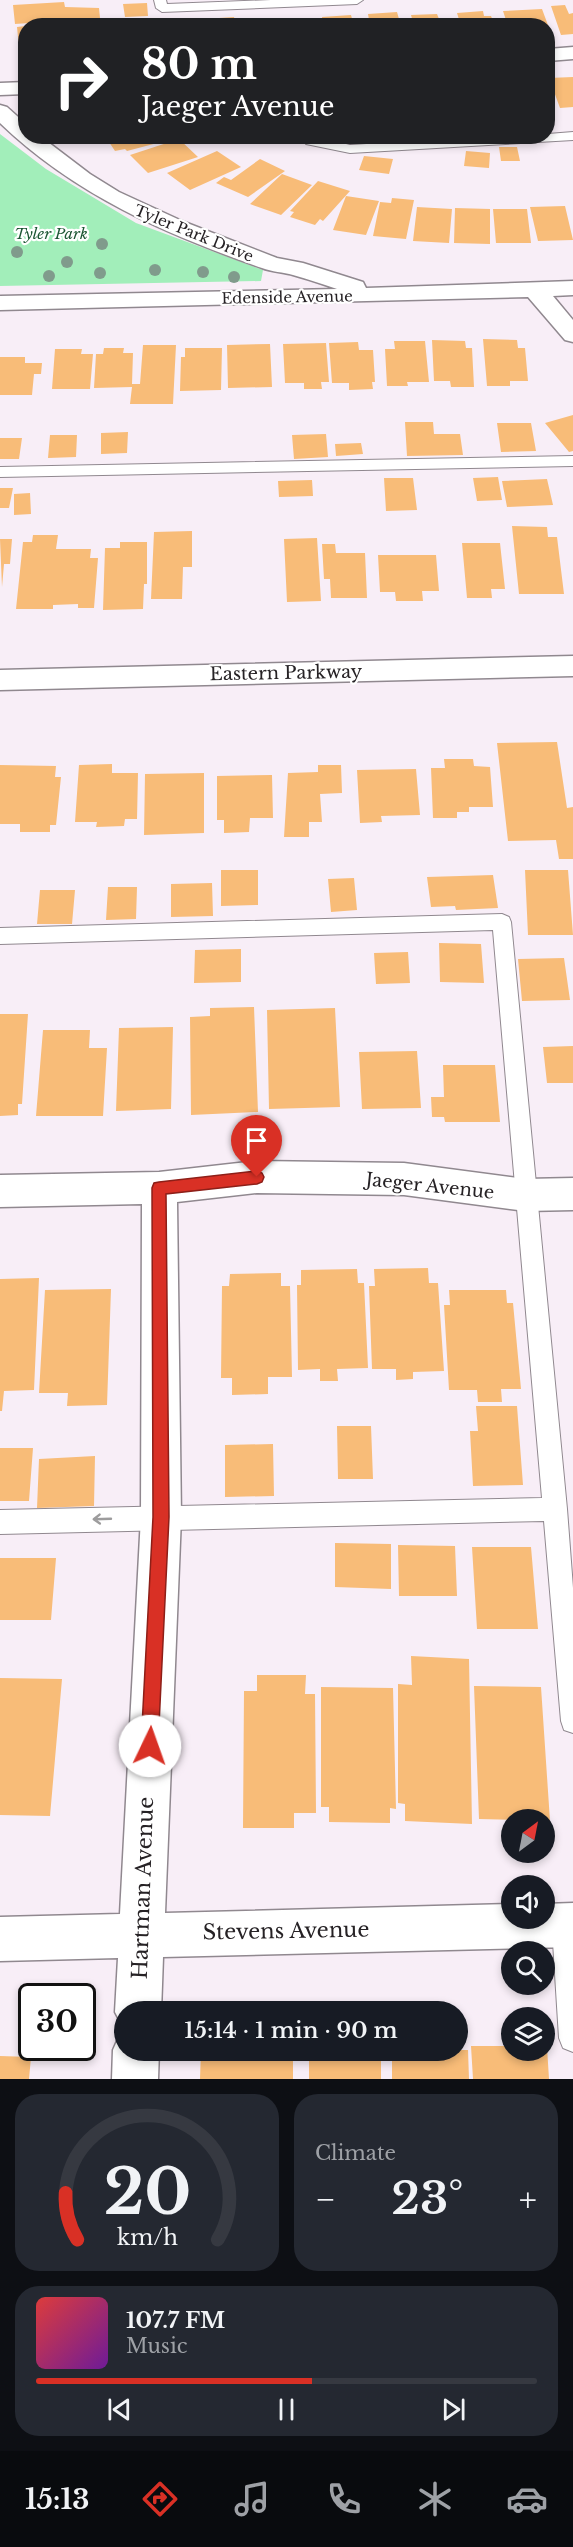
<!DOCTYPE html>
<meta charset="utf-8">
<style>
body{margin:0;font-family:"Libre Baskerville",serif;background:#242831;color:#f1f3f6;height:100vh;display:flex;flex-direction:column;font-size:22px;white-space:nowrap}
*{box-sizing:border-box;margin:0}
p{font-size:20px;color:#9ea1a6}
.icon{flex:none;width:33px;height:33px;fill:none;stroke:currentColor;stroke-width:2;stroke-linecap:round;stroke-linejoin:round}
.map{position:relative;height:2079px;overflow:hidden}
.drawer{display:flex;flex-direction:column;gap:15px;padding:15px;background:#0d0f14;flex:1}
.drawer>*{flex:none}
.top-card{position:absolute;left:18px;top:18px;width:537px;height:126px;border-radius:24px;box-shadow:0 3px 9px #0003;background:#202124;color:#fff;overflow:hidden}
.needle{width:39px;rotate:32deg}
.controls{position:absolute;left:501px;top:1809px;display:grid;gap:12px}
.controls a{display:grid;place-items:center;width:54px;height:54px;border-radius:50%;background:#171b24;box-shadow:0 3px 9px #0003;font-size:30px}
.speed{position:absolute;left:18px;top:1983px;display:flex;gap:12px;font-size:30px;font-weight:700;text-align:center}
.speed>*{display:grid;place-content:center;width:78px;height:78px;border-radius:50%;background:#171b24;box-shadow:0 3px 9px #0003;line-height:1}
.speed .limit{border:3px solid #111;border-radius:9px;background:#fff;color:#111}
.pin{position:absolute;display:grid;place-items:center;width:51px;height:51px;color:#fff;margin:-62px -26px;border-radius:50% 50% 50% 0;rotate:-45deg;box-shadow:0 0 6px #0007}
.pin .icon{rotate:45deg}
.me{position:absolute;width:66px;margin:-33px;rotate:3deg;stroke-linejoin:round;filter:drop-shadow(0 0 4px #0008)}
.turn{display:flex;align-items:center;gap:21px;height:126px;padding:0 24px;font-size:27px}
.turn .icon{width:78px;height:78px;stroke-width:2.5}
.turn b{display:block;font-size:42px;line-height:51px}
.big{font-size:45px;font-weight:600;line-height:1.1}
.drawer .widget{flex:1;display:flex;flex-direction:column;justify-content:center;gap:9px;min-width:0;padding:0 21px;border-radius:24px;background:#242831}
.drawer .dial{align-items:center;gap:0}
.dial svg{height:156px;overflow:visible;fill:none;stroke:#363941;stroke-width:7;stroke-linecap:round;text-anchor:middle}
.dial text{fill:#f1f3f6;stroke:none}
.song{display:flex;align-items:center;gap:18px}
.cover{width:72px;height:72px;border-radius:9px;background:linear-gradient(135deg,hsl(0 70% 55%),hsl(280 70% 35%))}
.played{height:6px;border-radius:3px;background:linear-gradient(90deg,#d93025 55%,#363941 55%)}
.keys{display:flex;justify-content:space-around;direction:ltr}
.heat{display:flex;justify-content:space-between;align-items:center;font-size:33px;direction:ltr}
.drawer .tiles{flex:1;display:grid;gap:15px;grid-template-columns:1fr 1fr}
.widget:last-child{grid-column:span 2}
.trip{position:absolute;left:114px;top:2001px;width:354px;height:60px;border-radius:30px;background:#171b24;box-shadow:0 3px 9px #0003;font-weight:600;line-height:60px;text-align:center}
.dock{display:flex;height:96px;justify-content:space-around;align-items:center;background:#090b0e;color:#9ea1a6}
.dock .icon{width:42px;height:42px}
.dock .active{color:#d93025}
.dock b{font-size:27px;color:#f1f3f6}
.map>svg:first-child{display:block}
.green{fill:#a2eeba}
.building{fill:#f8bc78}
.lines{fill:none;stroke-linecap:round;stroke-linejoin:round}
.lane-casing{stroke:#90888f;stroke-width:2}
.street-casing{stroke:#90888f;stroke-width:3}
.primary-casing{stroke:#90888f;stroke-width:3}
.lane{fill:#fff;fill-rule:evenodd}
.street{fill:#fff;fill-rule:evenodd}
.primary{fill:#fff;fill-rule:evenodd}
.tree{fill:#809b8c}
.oneway{stroke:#9d9c9d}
.route{fill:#d93025;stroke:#8d1f18;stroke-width:1.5}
.labels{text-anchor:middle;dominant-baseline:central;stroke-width:4.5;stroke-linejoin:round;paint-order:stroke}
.far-park-label{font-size:15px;font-style:italic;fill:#1d5734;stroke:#fff}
.far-street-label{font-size:15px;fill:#262225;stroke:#fff}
.street-label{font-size:18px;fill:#262225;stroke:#fff}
.near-street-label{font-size:21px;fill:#262225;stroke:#fff}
</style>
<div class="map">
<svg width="573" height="2079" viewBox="0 0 573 2079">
<rect width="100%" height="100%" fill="#f8eef7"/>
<!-- green -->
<path class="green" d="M0 134 46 169 136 223 263 270 261 281 0 286Z"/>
<!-- building -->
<path class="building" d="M64 2 65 7 99 8 100 18 15 24 13 5Z
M147 3 148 16 125 17 123 4Z
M565 5 569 14 573 13V34L561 35 551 6Z
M542 9 552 36 548 37V26H508L503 11Z
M483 11 484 16H491L495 26H461L457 13Z
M397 12 401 26H360L359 20H369L368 14Z
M437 14 439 19 446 18 448 26H414L411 15Z
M351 15 354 26H310L323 23 322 17Z
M234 17 235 21 254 20 255 26H217L219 18Z
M306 18 308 26H276L275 20Z
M26 26V47H19L17 27Z
M573 77V107L560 108 549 78Z
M105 136H180V137L127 151 125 149 115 151Z
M179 139 198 157 148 173 130 155Z
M499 147H517L520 161H501Z
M217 151 241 167 190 190 167 173Z
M466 151 490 153 489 168 464 166Z
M364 156 393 159 389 174 359 170Z
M260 159 285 171 248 197 216 183 224 177 231 180Z
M282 174 312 185 281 215 250 204Z
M318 181 350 191 323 221 320 219 315 225 290 217 294 212 290 211Z
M346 196 379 201 366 235 333 230Z
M392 198 414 200 406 239 373 236 380 202 391 203Z
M565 206 573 240 538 241 530 207Z
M417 207 452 209 449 243 413 241Z
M455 208 490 209V244L454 243Z
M493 209H527L531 243H496Z
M483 339 517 340 518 348H525L528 381H510V386H487Z
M432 340 465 341 466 348H472L474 387H451L450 381H434Z
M394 341H425L429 382H407L408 386H387L385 349H395Z
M358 342 359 350H373L375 382H372L373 389 349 390V383H332L329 343Z
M326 343 329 382H321L322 389H304V383H285L283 344Z
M270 344 272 387 228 388 227 345Z
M143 345H176L173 404H130L132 387 94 388 96 354H103L104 348H124L123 353H133L132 384H140Z
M185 348H222L221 390 180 391 181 357H185Z
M55 349H82L81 354H93L90 389H52Z
M0 357H25V363H42L41 374H34L32 395H0Z
M573 415V451L569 452 545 423Z
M405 422H433L434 434H460L463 455 407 456Z
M497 423H531L536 451 501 452Z
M128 432 127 453 101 454V433Z
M326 434 328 457 294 459 292 435Z
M50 435H77L76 457 48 458Z
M0 438H22L19 459H0Z
M361 443 363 454 336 456 335 444Z
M498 477 502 500 477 501 473 478Z
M384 478H413L417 510 386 511Z
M547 479 553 505 507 507 502 481Z
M312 480 313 496 279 497 278 481Z
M0 488H13L9 508H0Z
M30 493 31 514 14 515V494Z
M512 526 547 527 548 537H557L564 594H519Z
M192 531V567H183L182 599H151L154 532Z
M33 535H58L56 549H91L90 558H98L94 608H78V604L53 605V609H16L23 542H32Z
M317 538 321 601 287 602 284 539Z
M0 539H12L10 564H4L2 587Z
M120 542H147V584H144L143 609 103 610 105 548H120Z
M462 543H500L505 589H491L492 598H467Z
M322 544H335L336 553H365L367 598H331L330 579H324Z
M378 555H436L439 591H422L423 601H396L395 592H380Z
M557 742 567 808 573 807V859H559L556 840 508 841 497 743Z
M444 759H473L474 766 490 767 493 807H469V812H457V818H433L431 768H445Z
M112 764V773H138L137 819H125L124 826 96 827 97 822H75L79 765Z
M0 765 56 766 55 777H61L56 825H50V832H20V824H0Z
M318 765H341L342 793 320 794 322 822H309V837H284L288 773 318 772Z
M416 769 420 815 381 816 382 822 360 823 357 770Z
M204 773V833L144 835 145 774Z
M272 775 273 818H250L249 832 224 833V820H217V776Z
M221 870H258V905L221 906Z
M525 870H568L573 935H528Z
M493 875 498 908 456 910 455 906 431 907 427 877Z
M354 878 357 910 331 912 328 879Z
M212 883 213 916 171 917V884Z
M108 887H137L136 919 106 920Z
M40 890H75L72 924H37Z
M439 943 481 944 484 983 440 982Z
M241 949V982L194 983 195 950Z
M408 952 410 983 376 984 374 953Z
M564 958 570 1000 522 1001 518 959Z
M254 1007 258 1112 191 1115 190 1017 210 1016V1008Z
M335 1008 340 1107 269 1109 267 1010Z
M0 1014H28L22 1104H18V1115L0 1116Z
M173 1027 171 1109 116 1111 119 1028Z
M43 1030H90L89 1048H107L103 1116H36Z
M573 1046V1083H547L543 1047Z
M417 1051 421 1108 362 1109 359 1052Z
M443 1065H495L500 1122H445L444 1117H432L431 1097H444Z
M428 1268 429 1283H438L444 1371 413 1372V1379L396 1380V1369H372L369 1286H375L374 1269Z
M357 1269 358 1283H364L368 1368 337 1369 338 1381H320V1369L298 1370 297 1285H301V1270Z
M281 1273V1286H290L292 1377H268V1394L232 1395V1378H221L222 1286H229L230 1274Z
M39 1278 34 1390 4 1391 2 1411H0V1279Z
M111 1289 107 1405 67 1406 68 1393H39L45 1290Z
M449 1290H506L507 1303H513L521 1389H501L502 1402H478L477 1390H449L444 1305H450Z
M476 1406H517L523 1485 473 1486 470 1431H478Z
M337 1426H371L373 1479H338Z
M273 1444 274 1496 225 1497V1445Z
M0 1448H33L29 1501H0Z
M95 1456 94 1506 37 1508 39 1459Z
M335 1543 391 1544V1589L335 1587Z
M398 1545 455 1546 457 1596H399Z
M472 1547H531L538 1629H477Z
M0 1558H56L51 1620H0Z
M411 1656 469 1659 472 1824 405 1821V1804L398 1803V1684L412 1685Z
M257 1675H306L305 1694H315L316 1813H294V1828H243L244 1691H257Z
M0 1678 62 1679 50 1816 0 1815Z
M474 1686 541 1687 550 1821 479 1819Z
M321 1687 393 1688 396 1809 390 1808V1823L329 1822V1807H321Z
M471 2046H512V2050H544V2047H547L549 2079H473Z
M201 2050H293V2079H200Z
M392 2050H468L469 2079H392Z
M381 2052V2079H309V2053Z
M0 2056 31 2057 29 2079H0Z"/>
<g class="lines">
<defs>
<path id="lane" d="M154 0H166L167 4 271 0H363L357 4 162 12 156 8Z
M573 132V140L350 153 306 144 300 136H314L350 145 499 136H548V134Z
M573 456V466L0 477V467Z
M502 914 509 917 511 922 567 1509 573 1588V1733L564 1730 561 1721 544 1521 0 1534V1510L542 1498 493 930 0 944V928Z
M565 1913 573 1916V2052L563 2048 559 2038 552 1926 556 1917Z"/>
<path id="street" d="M573 47V59L548 61V49Z
M26 82V94L0 95V83Z
M0 105 7 107 26 124V136H40L90 174 119 192 182 221 277 258 303 263 363 282 366 288 573 281V295L553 296 573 320V342L565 340 528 297 0 310V296L337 289C322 284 308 279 293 275 283 272 272 272 262 268 165 234 75 195 0 123Z
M257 1161 404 1163 526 1179 573 1178V1210L526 1211 404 1195 257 1193 177 1202 181 1517 165 1913 512 1904V1918H544V1904L573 1903V1947L163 1957 161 2012H124V2029L115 2012 118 1958 0 1961V1917L120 1914 141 1517 142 1204 0 1207V1175L159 1172Z
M124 2032V2050H159L158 2079H112L113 2050 120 2034Z"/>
<path id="primary" d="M573 656V676L0 690V670Z"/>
</defs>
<!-- lane casing -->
<use href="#lane" class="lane-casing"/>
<!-- street casing -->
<use href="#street" class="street-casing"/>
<!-- primary casing -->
<use href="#primary" class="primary-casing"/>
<!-- lane -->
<use href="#lane" class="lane"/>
<!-- street -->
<use href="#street" class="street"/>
<!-- primary -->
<use href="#primary" class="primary"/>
</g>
<!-- trees -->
<g class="tree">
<circle cx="102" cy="244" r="6"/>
<circle cx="17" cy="252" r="6"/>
<circle cx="67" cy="262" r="6"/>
<circle cx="155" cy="270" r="6"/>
<circle cx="203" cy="272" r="6"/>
<circle cx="100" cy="273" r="6"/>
<circle cx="49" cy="276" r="6"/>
<circle cx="234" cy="277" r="6"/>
</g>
<!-- one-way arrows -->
<defs><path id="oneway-shaft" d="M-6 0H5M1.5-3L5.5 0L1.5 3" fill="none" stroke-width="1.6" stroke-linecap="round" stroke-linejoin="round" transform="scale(1.5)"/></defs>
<use class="oneway" href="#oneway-shaft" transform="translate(102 1519) rotate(178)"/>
<!-- route -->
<path class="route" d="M257 1171 262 1173 264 1177 262 1182 257 1184 166 1194 169 1517 158 1746 156 1753 150 1755 143 1753 141 1746 153 1517 152 1188 154 1183 159 1182Z"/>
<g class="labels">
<!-- far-park labels -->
<g class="far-park-label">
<text x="51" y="233">Tyler Park</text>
</g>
<!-- far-street labels -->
<g class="far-street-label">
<text transform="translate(194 233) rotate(22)">Tyler Park Drive</text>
<text transform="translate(287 297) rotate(-1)">Edenside Avenue</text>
</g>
<!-- street labels -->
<g class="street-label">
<text transform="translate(286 673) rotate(-1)">Eastern Parkway</text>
<text transform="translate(430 1186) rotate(6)">Jaeger Avenue</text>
</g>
<!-- near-street labels -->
<g class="near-street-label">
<text transform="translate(143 1888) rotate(-88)">Hartman Avenue</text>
<text transform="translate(286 1931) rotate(-1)">Stevens Avenue</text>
</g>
</g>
</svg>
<div class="controls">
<a><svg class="needle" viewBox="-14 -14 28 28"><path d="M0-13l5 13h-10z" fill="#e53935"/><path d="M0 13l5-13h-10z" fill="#9ea1a6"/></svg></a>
<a><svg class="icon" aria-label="sound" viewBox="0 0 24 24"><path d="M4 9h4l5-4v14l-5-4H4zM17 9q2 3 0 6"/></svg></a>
<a><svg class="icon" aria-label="search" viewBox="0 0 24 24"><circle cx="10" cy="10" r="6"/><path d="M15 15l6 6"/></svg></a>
<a><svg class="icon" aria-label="layers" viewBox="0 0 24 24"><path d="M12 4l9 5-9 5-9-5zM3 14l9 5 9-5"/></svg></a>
</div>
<div class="speed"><div class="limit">30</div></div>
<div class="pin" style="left:257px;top:1177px;background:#d93025"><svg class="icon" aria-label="arrive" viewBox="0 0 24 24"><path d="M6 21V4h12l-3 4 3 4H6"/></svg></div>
<svg class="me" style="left:150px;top:1746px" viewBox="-20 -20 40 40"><circle r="19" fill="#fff"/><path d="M0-13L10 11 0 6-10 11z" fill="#d93025"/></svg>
<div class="trip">15:14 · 1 min · 90 m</div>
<div class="top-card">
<div class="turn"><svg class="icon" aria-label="right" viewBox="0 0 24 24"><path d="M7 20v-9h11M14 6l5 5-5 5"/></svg><div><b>80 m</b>Jaeger Avenue</div></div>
</div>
</div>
<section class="drawer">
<div class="tiles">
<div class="widget dial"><svg viewBox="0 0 100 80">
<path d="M14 69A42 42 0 1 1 86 69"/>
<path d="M14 69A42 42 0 0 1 8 45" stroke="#d93025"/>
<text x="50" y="56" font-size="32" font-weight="700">20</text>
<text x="50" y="72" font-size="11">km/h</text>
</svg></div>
<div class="widget"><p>Climate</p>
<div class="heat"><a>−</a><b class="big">23°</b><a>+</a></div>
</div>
<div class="widget">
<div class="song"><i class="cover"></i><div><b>107.7 FM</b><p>Music</p></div></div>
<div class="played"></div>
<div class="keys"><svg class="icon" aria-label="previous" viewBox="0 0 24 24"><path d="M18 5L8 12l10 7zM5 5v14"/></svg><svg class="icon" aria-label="pause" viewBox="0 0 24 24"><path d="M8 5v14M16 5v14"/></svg><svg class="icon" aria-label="next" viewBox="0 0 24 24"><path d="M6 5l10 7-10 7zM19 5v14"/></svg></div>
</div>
</div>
</section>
<nav class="dock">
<b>15:13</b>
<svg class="icon active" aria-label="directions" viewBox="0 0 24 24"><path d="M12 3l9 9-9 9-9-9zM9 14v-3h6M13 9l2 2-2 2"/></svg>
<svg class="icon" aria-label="music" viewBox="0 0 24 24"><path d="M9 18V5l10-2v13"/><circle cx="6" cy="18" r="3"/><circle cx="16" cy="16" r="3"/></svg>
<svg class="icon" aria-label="phone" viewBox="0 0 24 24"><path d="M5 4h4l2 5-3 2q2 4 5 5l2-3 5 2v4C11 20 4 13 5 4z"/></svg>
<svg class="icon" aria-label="climate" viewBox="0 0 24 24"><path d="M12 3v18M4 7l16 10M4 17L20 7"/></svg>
<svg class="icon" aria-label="car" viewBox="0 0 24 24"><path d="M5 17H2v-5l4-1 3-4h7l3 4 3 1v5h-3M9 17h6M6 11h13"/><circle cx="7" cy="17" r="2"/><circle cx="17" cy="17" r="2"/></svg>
</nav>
